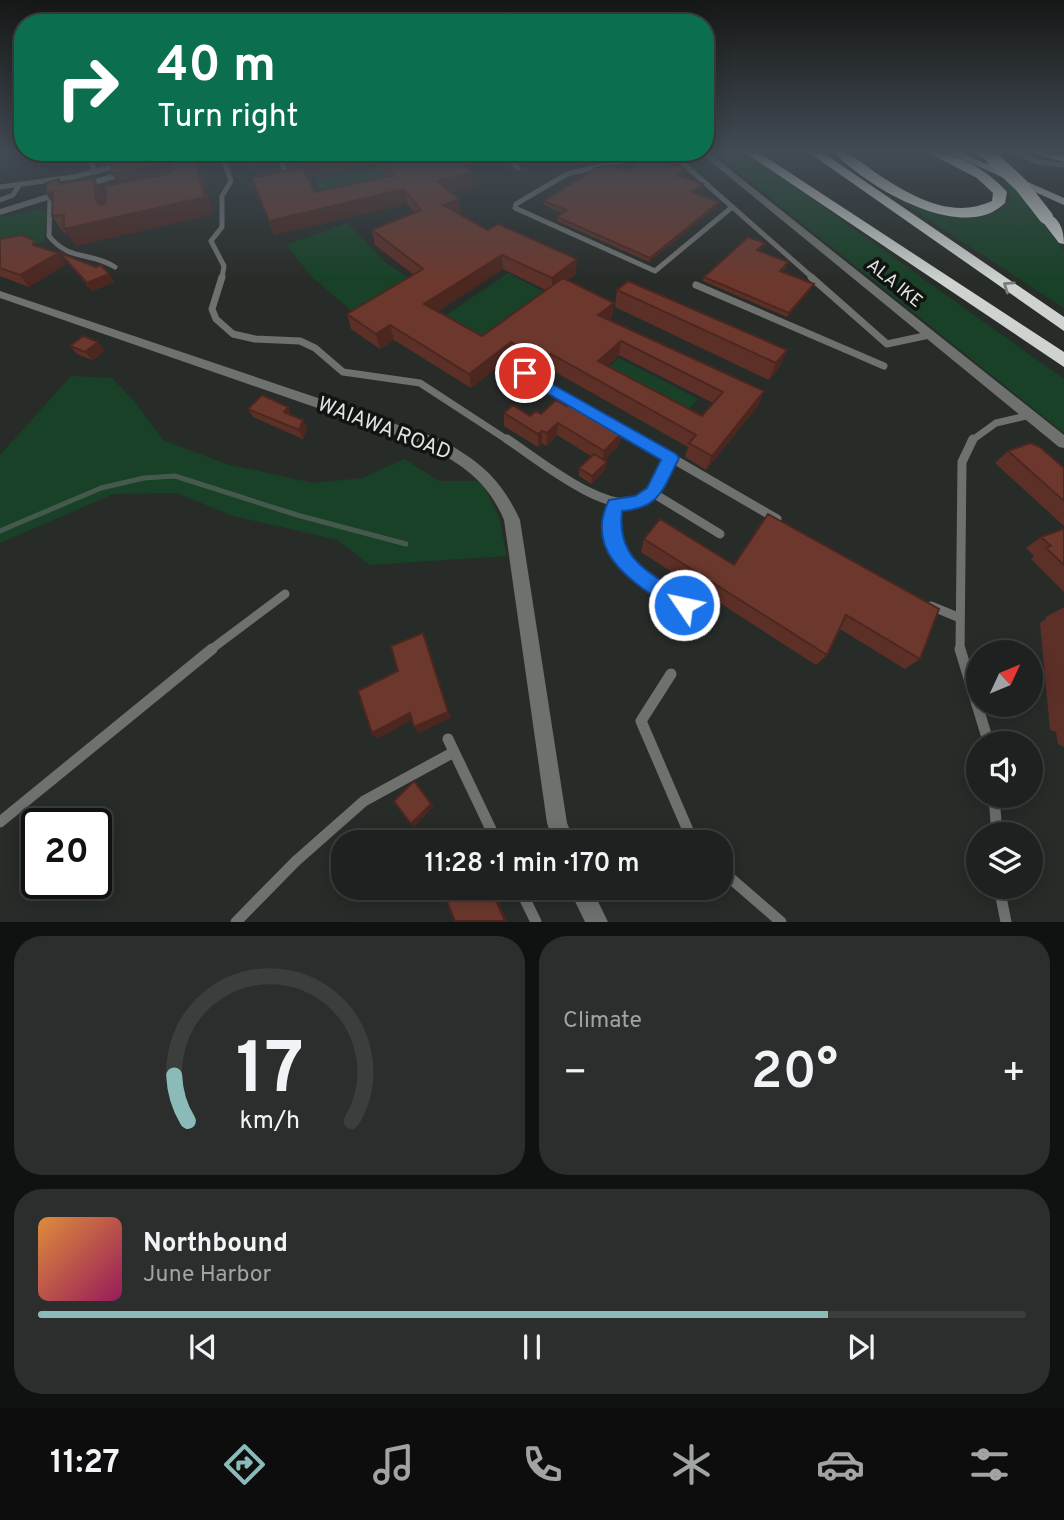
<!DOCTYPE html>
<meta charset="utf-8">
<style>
body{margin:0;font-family:Overpass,sans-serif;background:#2b2e2c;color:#f1f3f6;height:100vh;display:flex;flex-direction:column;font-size:26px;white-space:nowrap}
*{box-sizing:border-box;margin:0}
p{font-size:23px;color:#a1a3a4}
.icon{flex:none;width:38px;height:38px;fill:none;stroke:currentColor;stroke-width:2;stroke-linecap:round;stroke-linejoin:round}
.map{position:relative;height:922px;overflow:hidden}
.side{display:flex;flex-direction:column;gap:14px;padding:14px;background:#101211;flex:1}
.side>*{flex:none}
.hud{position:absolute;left:14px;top:14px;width:700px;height:147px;border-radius:28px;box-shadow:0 4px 18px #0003,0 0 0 2px #3c3e3d;background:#0b6e4f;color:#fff;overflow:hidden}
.needle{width:46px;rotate:46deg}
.buttons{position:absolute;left:966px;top:640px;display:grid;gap:14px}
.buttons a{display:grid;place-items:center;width:77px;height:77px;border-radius:50%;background:#1e211f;box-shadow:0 4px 18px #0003,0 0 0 2px #3c3e3d;font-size:35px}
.speed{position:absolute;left:21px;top:808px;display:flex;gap:14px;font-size:35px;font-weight:700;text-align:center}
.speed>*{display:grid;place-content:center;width:91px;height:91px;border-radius:50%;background:#1e211f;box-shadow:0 4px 18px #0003,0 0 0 2px #3c3e3d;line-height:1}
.speed .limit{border:4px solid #111;border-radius:10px;background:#fff;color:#111}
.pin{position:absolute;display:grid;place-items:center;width:60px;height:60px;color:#fff;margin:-30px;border:4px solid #fff;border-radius:50%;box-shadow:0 2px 7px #0007}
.me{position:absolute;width:77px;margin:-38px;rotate:304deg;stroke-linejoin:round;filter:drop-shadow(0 0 5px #0008)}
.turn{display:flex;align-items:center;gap:24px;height:147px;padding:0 28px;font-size:32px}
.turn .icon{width:91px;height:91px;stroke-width:2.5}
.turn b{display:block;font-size:49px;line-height:60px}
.big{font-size:52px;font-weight:600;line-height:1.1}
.side .widget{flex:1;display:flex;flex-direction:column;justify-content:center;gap:10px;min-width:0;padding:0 24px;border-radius:28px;background:#2b2e2c}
.side .dial{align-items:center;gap:0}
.dial svg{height:182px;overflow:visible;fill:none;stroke:#3c3e3d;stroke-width:7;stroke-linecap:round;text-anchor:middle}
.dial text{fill:#f1f3f6;stroke:none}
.song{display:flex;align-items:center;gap:21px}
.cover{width:84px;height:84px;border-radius:10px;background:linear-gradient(135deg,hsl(30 70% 55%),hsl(330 70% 35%))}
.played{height:7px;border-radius:4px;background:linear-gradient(90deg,#8bbbb9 80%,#3c3e3d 80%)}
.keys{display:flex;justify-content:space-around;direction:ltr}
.heat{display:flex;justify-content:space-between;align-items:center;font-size:38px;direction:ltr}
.side .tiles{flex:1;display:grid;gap:14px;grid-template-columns:1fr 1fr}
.widget:last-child{grid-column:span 2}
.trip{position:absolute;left:331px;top:830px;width:402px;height:70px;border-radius:28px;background:#1e211f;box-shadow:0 4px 18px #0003,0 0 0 2px #3c3e3d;font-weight:600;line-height:70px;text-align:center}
.tabs{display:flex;height:112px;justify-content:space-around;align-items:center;background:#0c0d0c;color:#a1a3a4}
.tabs .icon{width:49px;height:49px}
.tabs .on{color:#8bbbb9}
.tabs b{font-size:32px;color:#f1f3f6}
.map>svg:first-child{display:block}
.green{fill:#184127}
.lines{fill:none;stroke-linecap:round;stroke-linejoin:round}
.stream{stroke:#46594d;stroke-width:5}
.service-far3{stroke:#6f716f;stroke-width:5}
.service-far2{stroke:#6f716f;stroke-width:7}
.service-far1{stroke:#6f716f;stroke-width:9}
.service{stroke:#6f716f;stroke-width:11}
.minor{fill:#6f716f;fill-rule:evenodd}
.primary{fill:#b3b7b4;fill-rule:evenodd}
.motorway{fill:#ced3cf;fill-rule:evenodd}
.motorway-bridge{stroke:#ced3cf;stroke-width:14}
.wall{fill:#5d3027;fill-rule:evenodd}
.shaded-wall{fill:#4c2720}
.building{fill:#6c382d;stroke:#4c2720;stroke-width:2;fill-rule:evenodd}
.oneway{stroke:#797d7a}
.route{fill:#1a73e8;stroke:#114b97;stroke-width:2}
.labels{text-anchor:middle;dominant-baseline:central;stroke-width:7;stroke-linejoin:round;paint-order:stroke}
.far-street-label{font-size:18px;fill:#e1e4e2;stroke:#121412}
.street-label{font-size:21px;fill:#e1e4e2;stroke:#121412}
</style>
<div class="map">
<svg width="1064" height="922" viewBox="0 0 1064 922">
<rect width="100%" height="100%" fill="#282c29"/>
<!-- green -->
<path class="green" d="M713 152H746L1064 379V433Z
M379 166 394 188 327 203 315 180Z
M997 179 1016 187 1064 251V308L897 199C928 211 984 232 1010 200L1008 191Z
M39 209V212L47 211 44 242 0 251V217Z
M347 223 385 262 417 284 352 311 313 278 286 245Z
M508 273 552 296 484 346 439 320Z
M619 358 698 399 680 418 600 375Z
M71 376 112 378 135 402 163 440 226 464 313 483 363 478 404 459 439 481H481L499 517 507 556 369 565 338 540 233 516 177 493 113 494 0 543V455Z"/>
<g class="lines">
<!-- stream -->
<path class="stream" d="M0 531 101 488 144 478 175 476 297 515 406 544"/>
<!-- service-far3 -->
<path class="service-far3" d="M221 152 231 181 222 196V227L211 241 224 266 222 278
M276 152 290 180
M502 152 518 168
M660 152 567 174 516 204 515 208 655 271 731 208
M670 152 813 278
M1015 152 1038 162 1064 165
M90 159 95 172
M137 160 160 152
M0 187 73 177 121 165
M50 197 49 236C70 262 90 251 115 267
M0 200 13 195 20 184"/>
<!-- service-far2 -->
<path class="service-far2" d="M222 277 212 309 216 319 233 334 255 339 300 341 315 348 343 372 420 383 509 441
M811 277 887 344 929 335
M696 285 884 366
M525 373 642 441
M971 441 996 423 1030 415"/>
<!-- service-far1 -->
<path class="service-far1" d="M507 439C535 457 613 522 644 498 656 489 664 471 671 458
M639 439 777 519
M653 493 720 534
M615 505C611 566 638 575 684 605
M931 606 960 618
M209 651 285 594
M960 651 962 462 973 439"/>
<!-- service -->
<path class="service" d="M960 649 989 744
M671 674 641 721 693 842
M448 739 497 842
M994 796 997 835
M0 822 212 649
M721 870 781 922
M519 887 536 922
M999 887 1006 922
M236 922 296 861 364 801 454 752"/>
<!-- minor -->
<path class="minor" d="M189 152H211L174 159 170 157Z
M699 152H708L1064 435V448L1059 447Z
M131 168 135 171 134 173 0 215V209Z
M0 291 440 439C480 462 500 477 520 520L567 823 575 842H553L547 823 504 520C488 482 465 467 430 447L0 298Z
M568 887H591L608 922H585Z"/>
<!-- primary -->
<path class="primary" d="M946 152H960L1064 198V205Z
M1034 152 1064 156V162L1035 154Z"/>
<!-- motorway -->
<path class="motorway" d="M744 152H758L1064 352V367Z
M808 152H822L1064 317V331Z
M834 152C852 152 862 163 876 173 911 196 951 220 992 201L993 193 977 178 927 152C956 152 988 170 1007 192L1005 203C963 245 865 186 834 152Z
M975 152H990L1000 160 990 163Z
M1046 213C1060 217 1064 231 1064 244L1059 243 1039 217Z"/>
<!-- motorway-bridge -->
<path class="motorway-bridge" d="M994 160 1021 185 1046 217"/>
</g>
<!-- wall -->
<path class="wall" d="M192 152 198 165 213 214 76 246 67 232 64 233 52 216V203L46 193 62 184 104 194 105 202 117 183Z
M281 152H413L418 158 472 173 473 186 451 192 461 213 459 214 488 230 576 274 568 280 612 317 609 320 758 406 706 470 685 457 688 447 550 369 543 375 511 356 471 388 394 340 380 349 351 329 347 314 414 275 375 245 372 230 414 213 407 203 274 235 252 178 291 170ZM377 163 387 176 315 192 307 178ZM503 269 546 290 482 336 438 311ZM619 355 713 403 702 416 607 366Z
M685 169 684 173 681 176 702 188 695 193 718 206 649 262 557 221V217L562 213 544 205V201L627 171Z
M0 239 39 247 66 264 29 287 0 276Z
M763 247 759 251 787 267 782 271 812 288 787 317 703 281 704 277Z
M60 253 109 274 114 282 92 291Z
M617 290 787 350 779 367 769 380 615 307Z
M70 346 105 351 92 360 77 354Z
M567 406 622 433 619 445 605 460V470L591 484 579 476V468L591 456 557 435 546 446 542 443 538 447 504 426V413L530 416Z
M248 409 292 416 303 420 307 428 303 439 253 417Z
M1008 451 1064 468V526L995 463Z
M768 514 920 659 905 669 840 629 827 655 816 665 641 552 644 539 734 565Z
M1064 529V592L1031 559 1034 556 1026 548 1041 537Z
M1064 607V747L1058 744 1056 732 1050 730 1040 623 1046 619V617Z"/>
<!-- shaded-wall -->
<path class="shaded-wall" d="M192 152 198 165 213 214 76 246 64 229 205 197Z
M256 152H272L276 163 248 168 243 155Z
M363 152H375L377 163 297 180 293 166Z
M169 163 177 179 121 190 112 174Z
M472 173 473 186 439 195 438 181Z
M94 178 104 194 106 218 96 201Z
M703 184 702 188 691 196 692 192Z
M404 189 407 203 274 235 269 221Z
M53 192 57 210 46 193Z
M459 199 461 213 445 219 443 205Z
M719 202 718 206 649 262 650 258Z
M58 253 66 264 29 287 20 275Z
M502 255 503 269 427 318 424 304Z
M577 259 576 274 552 293V278Z
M109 274 114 282 92 291 87 283Z
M814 284 812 288 787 317 789 313Z
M614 303 612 317 597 330 598 315Z
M390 325 394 340 380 349 376 334Z
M621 341 619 355 596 376 598 361Z
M98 342 105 351 92 360 85 352Z
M511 342V356L471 388 469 374Z
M787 350 779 367 769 380 776 363Z
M551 354 550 369 543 375V360Z
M764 391 758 406 706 470 712 456Z
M288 407 292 416 284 412Z
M303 420 307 428 303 439 299 430Z
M558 423 557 435 546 446 547 433Z
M542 431V443L538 447V434Z
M622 433 619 445 602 463 604 451Z
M607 462 605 470 591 484 592 476Z
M423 633 451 718 418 733 414 727Z
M410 713 414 719 377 739 372 733Z
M414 781 434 806 415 826 411 824Z
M490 887H492L507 921H505Z"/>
<!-- building -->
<path class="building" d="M172 152H192L205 197 64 229V215L52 216 53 192 46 193V183L59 179V184L94 178 96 201 102 205 106 201 105 186 171 173 175 169 169 163 112 174 111 163Z
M241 152H256L243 155Z
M285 152H363L293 166Z
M376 152H413L418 158 444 152H453L472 173 438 181 459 199 443 205 488 230 498 224 577 259 552 278 502 255 424 304 482 336 563 278 614 303 598 315 764 391 712 456 689 443 696 435 551 354 543 360 511 342 469 374 390 325 376 334 347 314 423 269 372 230 421 210 404 189 269 221 252 178 302 167 315 192 394 175ZM621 341 723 392 702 416 598 361Z
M649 156 685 169 678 175 703 184 692 192 719 202 650 258 557 217 566 210 544 201 596 168 611 165 627 171Z
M21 235 34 240 33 245 58 253 20 275 0 268V239Z
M748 237 765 243 757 250 788 262 780 271 814 284 789 313 704 277Z
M60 253 96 267 101 265 109 274 87 283Z
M628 281 787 350 776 363 617 290Z
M83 336 98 342 85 352 70 346Z
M262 395 288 407 284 412 303 420 299 430 248 409Z
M556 400 567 406 570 403 622 433 604 451 558 423 547 433 542 431 538 434 504 413 513 405 530 416 536 411 541 414Z
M1030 443 1040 447 1064 468V501L1008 451Z
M594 454 607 462 592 476 579 468Z
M768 514 939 609 920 659 846 615 827 655 644 539 660 519 734 565Z
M1064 529V565L1046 548 1051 546 1041 537Z
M423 633 448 712 414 727 410 713 372 733 358 691 398 671 391 646Z
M414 781 431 804 411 824 394 801Z
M441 887H490L505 921H455Z"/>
<!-- one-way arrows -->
<defs><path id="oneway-chevron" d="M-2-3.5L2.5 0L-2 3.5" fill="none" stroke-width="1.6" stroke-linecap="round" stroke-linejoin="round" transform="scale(1.75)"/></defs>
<use class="oneway" href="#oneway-chevron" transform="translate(1008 286) rotate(-146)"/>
<!-- sky -->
<linearGradient id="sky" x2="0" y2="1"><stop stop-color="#161817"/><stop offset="0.54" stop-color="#424b54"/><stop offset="1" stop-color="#424b54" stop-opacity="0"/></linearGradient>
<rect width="1064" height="281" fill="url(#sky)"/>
<!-- route -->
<path class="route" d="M525 369 676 454 679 458C663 489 660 508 622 511 616 563 654 574 691 599L694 605 691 612 684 614 677 612C640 586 581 556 609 500L635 496 647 488 661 460 520 377 518 373Z"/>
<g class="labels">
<!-- far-street labels -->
<g class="far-street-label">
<text transform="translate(894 284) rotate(39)">ALA IKE</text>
</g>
<!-- street labels -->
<g class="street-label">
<text transform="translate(384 429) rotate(21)">WAIAWA ROAD</text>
</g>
</g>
</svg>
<div class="buttons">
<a><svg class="needle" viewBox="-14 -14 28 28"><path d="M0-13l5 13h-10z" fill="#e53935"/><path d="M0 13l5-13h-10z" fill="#a1a3a4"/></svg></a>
<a><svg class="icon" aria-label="sound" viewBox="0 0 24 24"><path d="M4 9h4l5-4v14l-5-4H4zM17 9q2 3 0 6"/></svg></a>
<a><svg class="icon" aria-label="layers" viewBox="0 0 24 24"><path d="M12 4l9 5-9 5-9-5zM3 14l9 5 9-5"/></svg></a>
</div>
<div class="speed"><div class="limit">20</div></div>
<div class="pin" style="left:525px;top:373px;background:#d93025"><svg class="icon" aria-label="arrive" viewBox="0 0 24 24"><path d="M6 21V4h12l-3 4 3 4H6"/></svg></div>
<svg class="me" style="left:684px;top:605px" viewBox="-20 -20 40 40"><circle r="17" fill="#1a73e8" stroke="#fff" stroke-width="3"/><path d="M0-11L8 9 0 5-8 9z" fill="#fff"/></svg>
<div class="trip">11:28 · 1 min · 170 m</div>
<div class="hud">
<div class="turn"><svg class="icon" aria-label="right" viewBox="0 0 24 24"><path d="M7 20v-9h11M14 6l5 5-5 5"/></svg><div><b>40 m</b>Turn right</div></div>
</div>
</div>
<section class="side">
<div class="tiles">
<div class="widget dial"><svg viewBox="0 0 100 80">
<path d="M14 69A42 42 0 1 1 86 69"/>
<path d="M14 69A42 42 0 0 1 8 49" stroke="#8bbbb9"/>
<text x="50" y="56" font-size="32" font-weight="700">17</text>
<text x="50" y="72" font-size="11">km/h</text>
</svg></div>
<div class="widget"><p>Climate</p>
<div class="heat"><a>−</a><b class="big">20°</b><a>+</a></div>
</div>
<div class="widget">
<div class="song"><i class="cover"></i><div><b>Northbound</b><p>June Harbor</p></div></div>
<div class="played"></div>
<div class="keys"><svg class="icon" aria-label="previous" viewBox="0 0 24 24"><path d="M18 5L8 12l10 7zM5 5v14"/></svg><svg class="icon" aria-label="pause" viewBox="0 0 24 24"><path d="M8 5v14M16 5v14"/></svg><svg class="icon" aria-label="next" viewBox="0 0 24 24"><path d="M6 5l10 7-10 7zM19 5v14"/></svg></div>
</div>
</div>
</section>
<nav class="tabs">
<b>11:27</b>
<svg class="icon on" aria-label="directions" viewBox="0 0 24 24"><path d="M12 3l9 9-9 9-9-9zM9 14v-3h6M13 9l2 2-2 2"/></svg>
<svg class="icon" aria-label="music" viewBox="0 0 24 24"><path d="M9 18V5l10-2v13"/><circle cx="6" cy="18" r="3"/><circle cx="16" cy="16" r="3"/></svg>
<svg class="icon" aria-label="phone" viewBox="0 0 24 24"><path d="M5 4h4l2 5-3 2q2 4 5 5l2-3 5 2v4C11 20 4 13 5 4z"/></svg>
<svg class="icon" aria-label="climate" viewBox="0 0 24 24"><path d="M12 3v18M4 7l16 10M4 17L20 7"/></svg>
<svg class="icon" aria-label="car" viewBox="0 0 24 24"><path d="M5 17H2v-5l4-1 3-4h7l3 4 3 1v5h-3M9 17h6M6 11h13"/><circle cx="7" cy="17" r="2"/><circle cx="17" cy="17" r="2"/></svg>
<svg class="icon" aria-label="filters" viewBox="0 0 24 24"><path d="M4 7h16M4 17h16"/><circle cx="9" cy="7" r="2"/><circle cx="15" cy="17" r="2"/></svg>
</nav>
